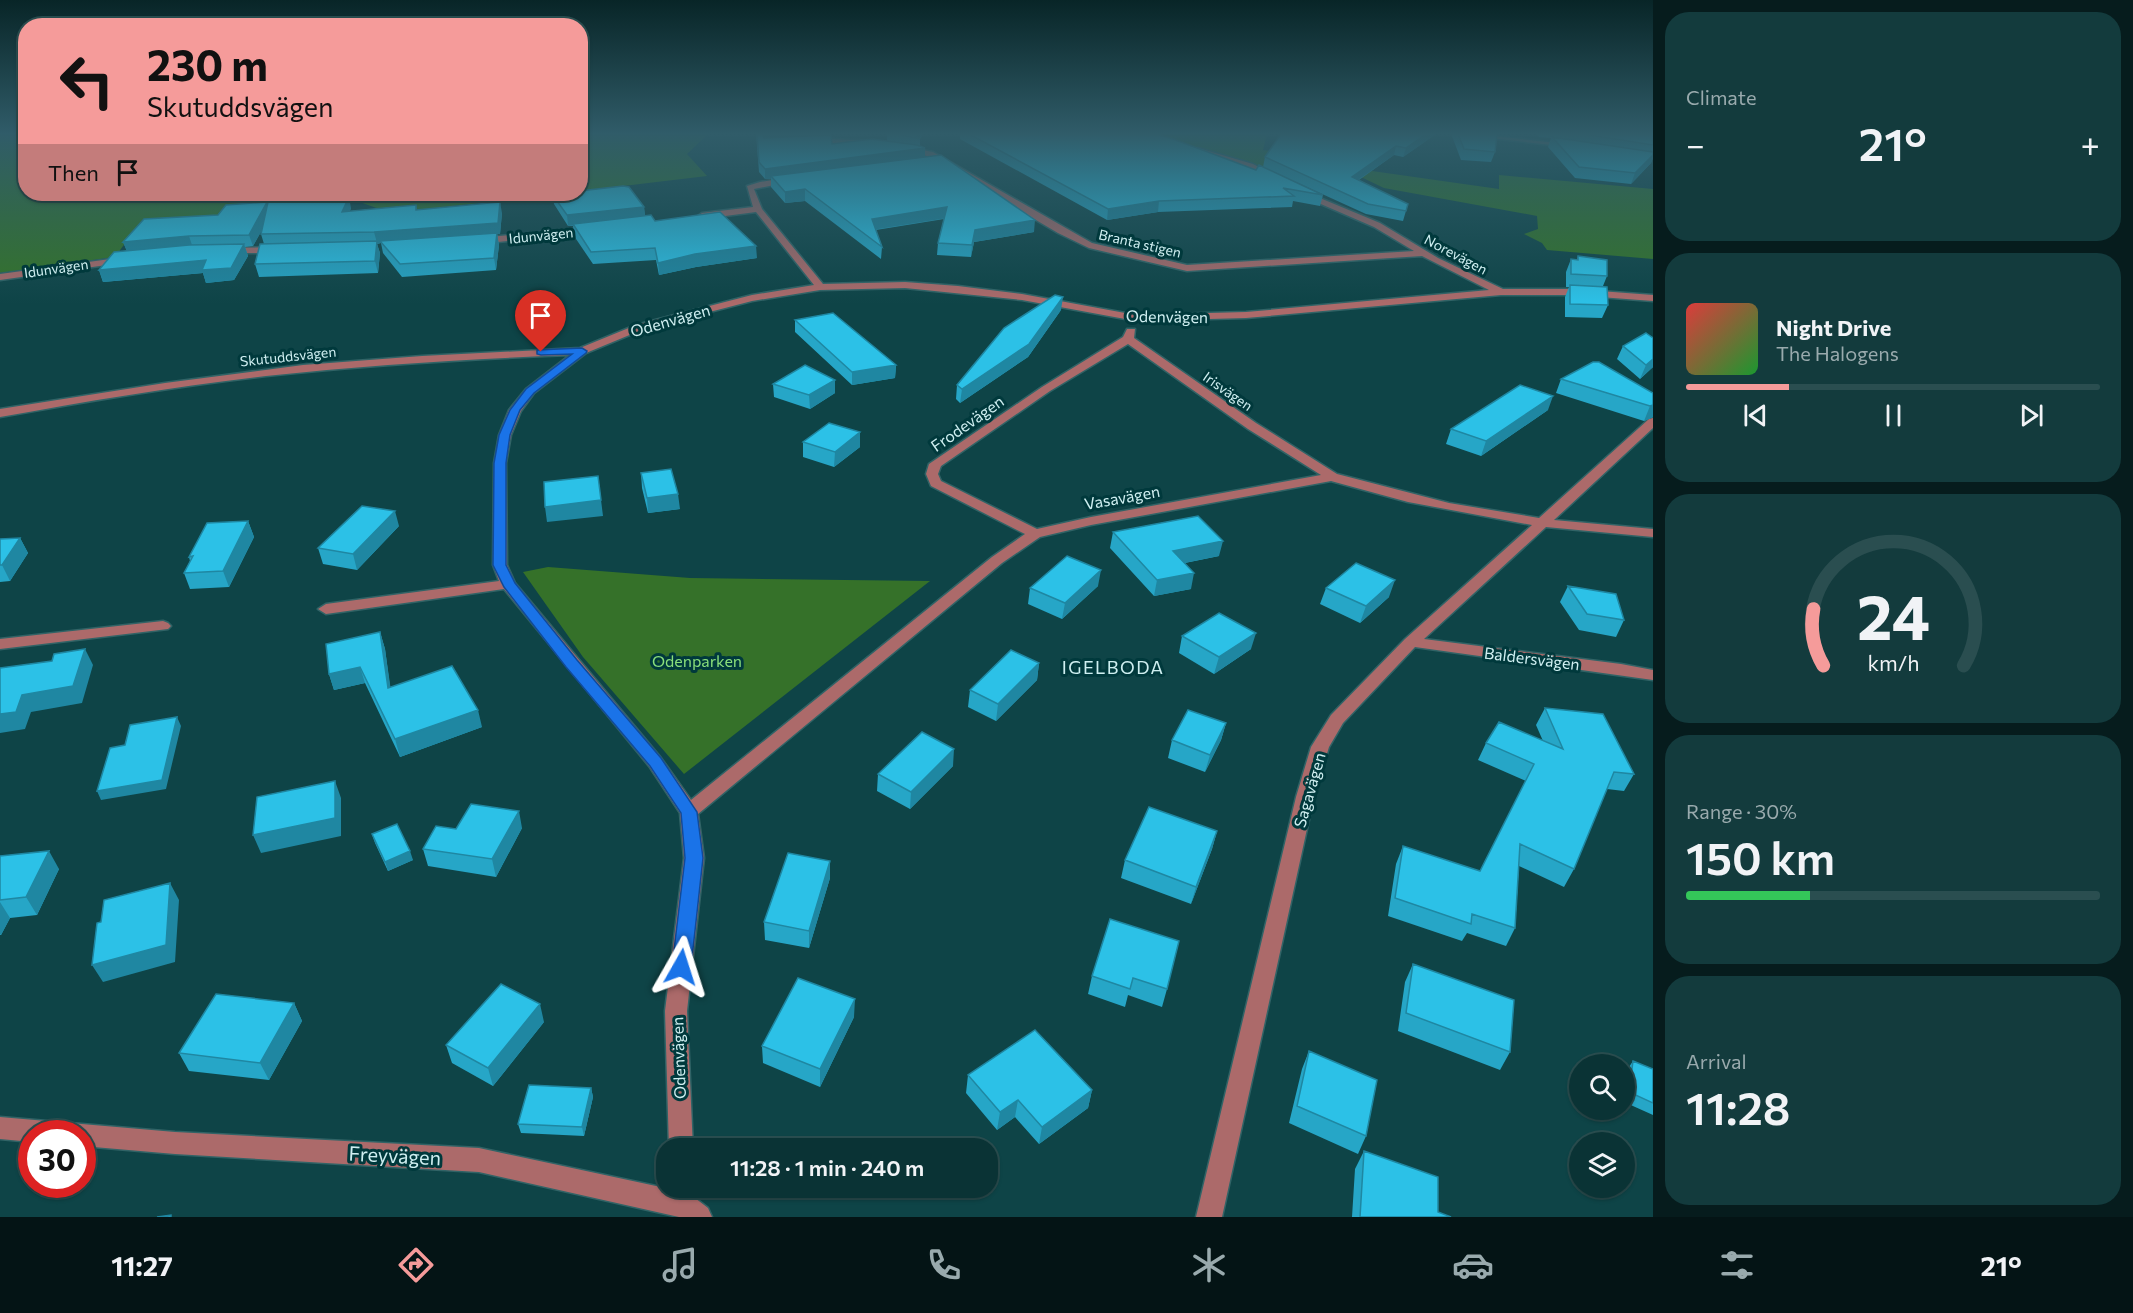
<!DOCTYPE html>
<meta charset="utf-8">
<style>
body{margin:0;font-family:Commissioner,sans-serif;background:#133b3d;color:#f1f3f6;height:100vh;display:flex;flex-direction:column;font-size:22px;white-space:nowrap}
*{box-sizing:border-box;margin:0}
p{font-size:20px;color:#99aaad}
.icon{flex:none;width:33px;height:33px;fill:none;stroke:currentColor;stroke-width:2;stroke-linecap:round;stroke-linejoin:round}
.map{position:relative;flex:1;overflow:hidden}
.panel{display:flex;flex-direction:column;gap:12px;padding:12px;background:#061c1d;width:480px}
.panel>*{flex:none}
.top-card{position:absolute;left:18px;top:18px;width:570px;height:183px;border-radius:24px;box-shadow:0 2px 4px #0004,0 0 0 2px #2a4e50;background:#f59b9a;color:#111;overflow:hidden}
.controls{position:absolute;left:1569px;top:1054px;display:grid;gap:12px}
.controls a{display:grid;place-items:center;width:66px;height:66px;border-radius:50%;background:#0a3335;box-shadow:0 2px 4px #0004,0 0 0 2px #2a4e50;font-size:30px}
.speed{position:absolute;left:18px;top:1120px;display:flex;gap:12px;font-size:30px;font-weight:700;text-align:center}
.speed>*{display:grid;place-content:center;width:78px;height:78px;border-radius:50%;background:#0a3335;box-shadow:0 2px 4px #0004,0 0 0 2px #2a4e50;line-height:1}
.speed .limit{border:9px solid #d22;background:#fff;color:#111}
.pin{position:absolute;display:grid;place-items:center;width:51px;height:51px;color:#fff;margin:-62px -26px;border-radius:50% 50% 50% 0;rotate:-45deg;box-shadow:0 0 6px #0007}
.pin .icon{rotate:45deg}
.me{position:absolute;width:66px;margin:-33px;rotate:6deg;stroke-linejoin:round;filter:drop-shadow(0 0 4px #0008)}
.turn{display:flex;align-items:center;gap:21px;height:126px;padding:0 30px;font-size:27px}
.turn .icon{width:78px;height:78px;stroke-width:2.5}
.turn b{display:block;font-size:42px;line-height:51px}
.then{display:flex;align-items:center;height:57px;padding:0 30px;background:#0003;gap:12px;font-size:22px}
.big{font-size:45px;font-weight:600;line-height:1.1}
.panel .widget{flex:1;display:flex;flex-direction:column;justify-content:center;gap:9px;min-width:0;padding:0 21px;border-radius:24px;background:#133b3d}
.panel .dial{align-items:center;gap:0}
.dial svg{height:156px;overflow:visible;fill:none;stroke:#2a4e50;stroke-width:7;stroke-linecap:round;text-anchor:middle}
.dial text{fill:#f1f3f6;stroke:none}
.song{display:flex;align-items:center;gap:18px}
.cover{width:72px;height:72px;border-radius:9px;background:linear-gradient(135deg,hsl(0 70% 55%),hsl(130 70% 35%))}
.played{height:6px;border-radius:3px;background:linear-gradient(90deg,#f59b9a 25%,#2a4e50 25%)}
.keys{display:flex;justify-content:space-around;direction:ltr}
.heat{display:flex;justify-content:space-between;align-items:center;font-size:33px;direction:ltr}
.charge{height:9px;border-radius:4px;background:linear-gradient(90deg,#34c759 30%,#2a4e50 0)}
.trip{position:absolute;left:656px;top:1138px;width:342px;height:60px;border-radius:24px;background:#0a3335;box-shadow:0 2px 4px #0004,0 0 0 2px #2a4e50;font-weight:600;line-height:60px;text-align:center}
.dock{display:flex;height:96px;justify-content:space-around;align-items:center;background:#041415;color:#99aaad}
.dock .icon{width:42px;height:42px}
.dock .current{color:#f59b9a}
.dock b{font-size:27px;color:#f1f3f6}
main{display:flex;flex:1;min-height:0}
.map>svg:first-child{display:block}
.green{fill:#357129}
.forest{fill:#347427}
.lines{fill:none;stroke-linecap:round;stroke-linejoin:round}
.minor-casing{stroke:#316366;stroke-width:3}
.minor{fill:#ac6a6a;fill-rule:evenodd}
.wall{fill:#26a6c7}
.shaded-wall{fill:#1f87a2}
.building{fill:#2cc1e7;stroke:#1f87a2;stroke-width:1.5}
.route{fill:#1a73e8;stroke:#114b97;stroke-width:1.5}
.labels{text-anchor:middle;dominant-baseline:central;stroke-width:6;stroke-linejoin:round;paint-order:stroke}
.far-street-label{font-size:14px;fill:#cfeff1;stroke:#00393c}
.street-label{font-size:16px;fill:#cfeff1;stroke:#00393c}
.park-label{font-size:16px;fill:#8adf7a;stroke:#00393c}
.neighbourhood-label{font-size:18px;letter-spacing:1.5px;fill:#cfeff1;stroke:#00393c}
.near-street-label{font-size:20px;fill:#cfeff1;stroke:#00393c}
</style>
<main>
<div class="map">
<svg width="1653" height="1217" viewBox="0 0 1653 1217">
<rect width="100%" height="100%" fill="#0e4447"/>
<!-- green -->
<path class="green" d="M548 567 690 578 930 581 684 774 583 657 523 572Z"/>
<!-- forest -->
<path class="forest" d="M0 134H25L26 194H557L391 213 345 197 137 227 115 257 0 273Z
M580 134H708L687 154 707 176 581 191Z
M1141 134H1267L1263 150 1315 156 1365 170 1499 189V175L1653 189V259L1547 250 1542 243 1524 234 1538 229 1537 216 1384 188 1361 177 1294 183 1264 168 1222 154Z"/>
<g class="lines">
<defs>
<path id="minor" d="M1453 134H1478L1574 145 1570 147Z
M812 138 872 141 876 143 872 145 809 142Z
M902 146 933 152 1092 243 1187 265 1414 251 1374 227 1300 195 1299 193 1303 191 1380 223 1438 258 1503 289H1573L1653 295V301L1573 295H1501L1246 318 1136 321 1022 300 905 288 820 290 752 301 644 329 586 353 534 393 521 411 511 435 506 463 507 565 515 583 661 758 691 800 992 557 1025 534 931 486 926 474 929 464 1042 387 1123 337 1127 329H1135L1134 338 1256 423 1337 474 1449 503 1539 518 1649 419 1653 418V428L1554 520 1653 529V537L1546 527 1424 639 1621 664 1653 670V680L1415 647 1343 723 1329 747 1314 797 1222 1217H1196L1296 797 1311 747 1331 715 1405 639 1532 525 1408 502 1331 481 1091 525 1040 537 1002 563 698 814 704 858 687 1011 693 1149H669L665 1011 684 858 680 813 649 766 504 589 326 614 318 609 326 604 499 581 493 565 494 463 499 435 509 410 526 389 570 355C469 359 367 365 266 376 177 386 88 401 0 417V409L165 383 303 365 422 356 580 348 636 325 752 295 814 285 756 212 702 219 698 216 702 213 753 207 747 186 760 182 791 177 795 179 794 181 754 189 762 209 823 284 905 282 958 286 1022 294 1136 315 1246 312 1489 290 1422 256 1187 271 1089 248 1058 233 927 156 902 150ZM1128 344 1248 429 1321 475 1091 517 1037 529 941 481 938 474 941 466 1050 391Z
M1198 148 1253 164 1278 177 1271 179 1247 168 1195 152Z
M595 227 598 228V232L478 244 474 241 478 238Z
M226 248 277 247 282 250 277 253H223L221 251Z
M125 257 128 258V262L0 280V274Z
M163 621 168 623 171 626 168 629 0 649V639Z
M0 1117 175 1132 479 1148 670 1189 694 1188 695 1198 708 1208 712 1217H679L479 1172 175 1154 82 1146V1134H32V1142L0 1139Z"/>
</defs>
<!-- minor casing -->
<use href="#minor" class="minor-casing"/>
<!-- minor -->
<use href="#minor" class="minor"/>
</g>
<!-- wall -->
<path class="wall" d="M756 134H830L832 144 887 141V134H923L920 139V146L925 157 1034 232 974 242 971 257 937 255 938 243 944 219 876 230 882 247 881 259 805 201 785 203 771 187V179H765L759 172Z
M960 134H1156L1323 195 1320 206 1293 201 1292 207 1158 212 1107 220 960 139Z
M1281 134H1436L1403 157 1394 155 1359 180 1408 204 1403 221 1366 214 1263 167 1265 157Z
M1453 134H1497L1495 152 1491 162 1461 160 1452 136Z
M1537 134H1653V158L1651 163 1631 184 1575 178 1548 147 1551 138 1539 137Z
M552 194 644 207 645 216 655 221 757 258 696 267 659 275 656 260 593 264 574 236 573 226H568L554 204Z
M416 205 417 210 502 213 500 234H497L499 245 496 270 402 277 383 253 381 243 377 244 380 253 378 273 259 277 255 264 264 244 261 234 263 228 253 246 245 247 248 256 234 280 206 283 203 273 103 282 99 270 127 251 123 242 351 208 350 211Z
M1578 256 1607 276 1603 286 1608 305 1602 318 1565 317V297L1569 287H1566V272L1571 259 1577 260Z
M1061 310 1028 357 960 403 956 399 957 385Z
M795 320 896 365 895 378 852 385 795 332Z
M1653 338V367L1640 379 1617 359 1623 346Z
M1561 379 1653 393V417L1644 421 1556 393Z
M773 384 835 393 810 409 774 397Z
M1548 410 1481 456 1446 444 1451 429Z
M803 442 860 447 834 467 803 457Z
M641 473 680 509 648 513 642 488Z
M248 521 254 537 229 587 190 589 184 573 190 561 189 557Z
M399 526 357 570 323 564 318 548Z
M1113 532 1219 556 1185 563 1191 589 1154 596 1110 548Z
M20 538 28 553 10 581 0 582V539Z
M1098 586 1062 619 1028 604 1030 588Z
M1568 586 1624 620 1616 637 1579 630 1560 602Z
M1326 588 1389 597 1360 623 1320 604Z
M380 632 385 649 390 687 482 727 400 757 365 683 334 690 329 674Z
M1182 636 1251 649 1214 674 1179 653Z
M1039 663 1037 680 996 721 968 707 970 690Z
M1545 708 1634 774 1624 791 1607 789 1574 869 1564 887 1519 866 1515 928 1506 946 1467 933 1462 941 1388 916 1396 864 1403 846 1480 871 1526 781 1478 760 1486 743 1543 741 1536 725Z
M1226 723 1221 740 1205 772 1168 758 1172 740Z
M953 766 910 809 877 791 878 774Z
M522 828 496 877 428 866 423 849 456 829Z
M1217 831 1212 849 1191 904 1121 878 1125 860Z
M372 834 413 860 388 871 375 843Z
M0 856 59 869 37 915 10 918 1 935H0Z
M830 861V878L809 948 765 940 764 922Z
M1110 919 1167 989 1162 1007 1128 995 1125 1007 1088 994 1092 976Z
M1413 964 1510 1052 1500 1070 1398 1031 1405 982Z
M294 1003 302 1021 269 1080 189 1071 179 1053Z
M854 1017 820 1087 763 1063 762 1046Z
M544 1022 493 1086 452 1063 446 1045Z
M1309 1051 1366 1136 1358 1154 1289 1123 1302 1069Z
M1633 1061 1653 1069V1115L1624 1102V1090L1627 1070Z
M968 1075 1092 1090 1088 1108 1039 1144 1015 1117 997 1130 966 1093Z
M591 1088 593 1097 584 1136 521 1133 518 1124Z
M1364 1151 1438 1212 1451 1217H1352L1355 1169Z"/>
<!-- shaded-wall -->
<path class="shaded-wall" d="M763 134H830V136L762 145Z
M918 134H923L920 139 916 136Z
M1426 134H1436L1403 157 1406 148Z
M1396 146 1394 155 1349 186 1352 177Z
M925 148V159L771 176V179H765V169Z
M1653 155V158L1651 163 1631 184 1635 173Z
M805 189V201L785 203V192Z
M349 197 351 208 345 223 342 212Z
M1159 201 1158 212 1107 220 1108 209Z
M267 202 271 214 253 246 249 235Z
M500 202 502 213 500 234H497L499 245 496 270 494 258 380 241 381 243 377 244 380 253 378 273 375 261 377 243 374 232Z
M644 207 645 217 568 226 567 215Z
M947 207V218L872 230V219Z
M1035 220 1034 232 974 242 971 257 972 245 975 230Z
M189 236 193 248 128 254 123 242Z
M244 244 248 256 234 280 206 283 203 273 103 282 99 270Z
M756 246 757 258 696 267 659 275 658 263 695 254Z
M1063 297 1061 310 1028 357 960 403 962 389Z
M1653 359V367L1640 379 1646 365Z
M896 365 895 378 852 385V372Z
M835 380V393L810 409 809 395Z
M1553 396 1548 410 1481 456 1486 441Z
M1653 405V417L1644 421 1650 406Z
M860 432V447L834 467 835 452Z
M598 476 603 516 547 522 545 507Z
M678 494 680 509 648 513 647 498Z
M395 511 399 526 357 570 353 554Z
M248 521 254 537 229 587 223 571Z
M20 538 28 553 10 581 2 565Z
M1223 541 1219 556 1169 566 1173 551Z
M1101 570 1098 586 1062 619 1065 603Z
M1194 573 1191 589 1154 596 1157 580Z
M1395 580 1389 597 1360 623 1366 606Z
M380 632 385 649 393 705 388 688Z
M1256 633 1251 649 1214 674 1219 657Z
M85 649 93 665 82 703 31 712 25 729 0 733V714L22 695Z
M1039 663 1037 680 996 721 998 704Z
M360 667 365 683 334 690 329 674Z
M478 710 482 727 400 757 395 739Z
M177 717 181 726 166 789 101 800 97 791Z
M1226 723 1221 740 1205 772 1210 755Z
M954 749 953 766 910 809 911 792Z
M335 781 341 798V836L261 853 253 835Z
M519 811 522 828 496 877 492 859Z
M1217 831 1212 849 1191 904 1196 887Z
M49 851 59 869 37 915 26 897Z
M410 851 413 860 388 871 385 862Z
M830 861V878L809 948V931Z
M170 883 179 900 175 962 103 982 92 965Z
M0 902 10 918 1 935 0 934Z
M855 999 854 1017 820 1087V1069Z
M294 1003 302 1021 269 1080 260 1063Z
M540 1004 544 1022 493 1086 488 1068Z
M591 1088 593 1097 584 1136 582 1127Z
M1092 1090 1088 1108 1039 1144 1042 1127Z
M1018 1100 1015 1117 997 1130 1000 1112Z"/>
<!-- building -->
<path class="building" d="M757 134H763L762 135 764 138 831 135 832 144 872 139 917 145 925 148 765 169 759 162Z
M898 134H918L916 136 920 139Z
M969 134H1156L1173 139 1256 170 1259 165 1323 195 1283 188 1294 196 1159 201 1108 209Z
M1281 134H1426L1406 148 1396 146 1352 177 1408 204 1406 211 1368 204 1265 157Z
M1458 134H1497L1495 152 1464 149Z
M1584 134H1653V145Z
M1552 137 1653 152V155L1635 173 1579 167Z
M941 155 1035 220 975 230 972 245 938 243 947 207 872 219 882 247 805 189 785 192 771 176Z
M623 186 629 187 644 207 567 215 552 194H580V191Z
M349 197 342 212 416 205V210L500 202 498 223 374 232 261 234 268 202Z
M267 202 249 235 189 236 123 242 144 219 218 215 226 205Z
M720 212 756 246 695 254 658 263 655 248 591 252 573 224 651 215 655 221Z
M497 233 494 258 400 264 380 241Z
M377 241 375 261 255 264 260 244Z
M244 244 231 268 202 270 206 260 99 270 114 252 189 245Z
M1578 256 1607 260V276L1571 274V259L1578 260Z
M1570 285 1607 287 1608 305 1570 304Z
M1055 295 1063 297 1029 344 962 389 957 385 1004 328Z
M833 313 896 365 852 372 795 320Z
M1646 333 1653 338V359L1646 365 1623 346Z
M1593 362H1599L1653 393V405L1650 406 1561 379Z
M805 365 835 380 809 395 773 384Z
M1520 385 1553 396 1486 441 1451 429Z
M829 423 860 432 835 452 803 442Z
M671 469 678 494 647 498 641 473Z
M598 476 601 500 545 507 544 482Z
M362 506 395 511 353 554 318 548Z
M1198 516 1223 541 1173 551 1194 573 1157 580 1113 532Z
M248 521 223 571 184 573 193 556 189 557 207 523Z
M20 538 2 565H0V539Z
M1067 556 1101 570 1065 603 1030 588Z
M1356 563 1395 580 1366 606 1326 588Z
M1568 586 1616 594 1624 620 1587 614Z
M1219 613 1256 633 1219 657 1182 636Z
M380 632 388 688 452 666 478 710 395 739 360 667 329 674 326 644Z
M85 649 73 686 22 695 16 712 0 714V668L52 661 54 654Z
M1011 650 1039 663 998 704 970 690Z
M1545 708 1603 714 1634 774 1614 772 1574 869 1520 844 1515 928 1472 914 1471 924 1395 898 1403 846 1480 871 1534 764 1486 743 1499 722 1563 749Z
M1188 710 1226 723 1210 755 1172 740Z
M177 717 162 780 97 791 110 748 125 745 130 725Z
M922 732 954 749 911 792 878 774Z
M335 781V818L253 835 257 797Z
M471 804 519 811 492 859 423 849 436 826 456 829Z
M1149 807 1217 831 1196 887 1125 860Z
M397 824 410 851 385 862 372 834Z
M49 851 26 897 0 900V856Z
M788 853 830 861 809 931 764 922Z
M170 883 166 945 92 965 97 923 101 922 104 900Z
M1110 919 1179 941 1167 989 1133 978 1130 989 1092 976Z
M1413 964 1514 1000 1510 1052 1406 1013Z
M798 978 855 999 820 1069 762 1046Z
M501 984 540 1004 488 1068 446 1045Z
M216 994 294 1003 260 1063 179 1053Z
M1035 1030 1092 1090 1042 1127 1018 1100 1000 1112 968 1075Z
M1309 1051 1377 1080 1366 1136 1297 1106Z
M1633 1061 1653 1069V1103L1629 1092Z
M529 1085 591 1088 582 1127 518 1124Z
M1364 1151 1438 1177V1212L1451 1217H1360Z
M171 1215V1217H157Z"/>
<!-- sky -->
<linearGradient id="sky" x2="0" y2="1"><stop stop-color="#082527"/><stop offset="0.44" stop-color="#305c69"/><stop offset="1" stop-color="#305c69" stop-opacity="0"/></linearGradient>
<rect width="1653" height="304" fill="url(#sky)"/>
<!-- route -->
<path class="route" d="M582 348 587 351 586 353 534 393 520 410 510 435 506 463V565L515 583 577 660 661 758 697 812 703 858 691 967 688 973 681 975 675 973 672 967 685 858 681 813 650 766 566 667 504 587 493 565 494 463 499 435 510 410 526 389 572 354 541 355 537 354V350Z"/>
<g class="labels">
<!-- far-street labels -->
<g class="far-street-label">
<text transform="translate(541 235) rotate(-6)">Idunvägen</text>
<text transform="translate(1140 243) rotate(13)">Branta stigen</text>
<text transform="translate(1456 254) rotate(28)">Norevägen</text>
<text transform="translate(56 268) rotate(-8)">Idunvägen</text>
<text transform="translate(288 356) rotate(-6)">Skutuddsvägen</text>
<text transform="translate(1228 391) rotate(35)">Irisvägen</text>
</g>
<!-- street labels -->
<g class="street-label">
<text transform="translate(1167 316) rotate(1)">Odenvägen</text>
<text transform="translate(670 320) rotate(-16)">Odenvägen</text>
<text transform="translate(967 423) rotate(-35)">Frodevägen</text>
<text transform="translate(1122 497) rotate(-10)">Vasavägen</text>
<text transform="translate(1532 658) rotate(7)">Baldersvägen</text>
<text transform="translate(1309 790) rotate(-74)">Sagavägen</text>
<text transform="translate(678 1058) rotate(-92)">Odenvägen</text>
</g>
<!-- park labels -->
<g class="park-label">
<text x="697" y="660">Odenparken</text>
</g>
<!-- neighbourhood labels -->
<g class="neighbourhood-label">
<text x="1113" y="667">IGELBODA</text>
</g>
<!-- near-street labels -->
<g class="near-street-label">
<text transform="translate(395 1155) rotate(3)">Freyvägen</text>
</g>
</g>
</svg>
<div class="controls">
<a><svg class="icon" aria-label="search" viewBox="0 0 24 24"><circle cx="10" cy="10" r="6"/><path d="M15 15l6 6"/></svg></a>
<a><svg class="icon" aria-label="layers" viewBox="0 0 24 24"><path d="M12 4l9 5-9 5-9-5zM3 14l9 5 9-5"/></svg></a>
</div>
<div class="speed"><div class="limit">30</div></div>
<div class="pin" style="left:541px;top:352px;background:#d93025"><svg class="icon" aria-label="arrive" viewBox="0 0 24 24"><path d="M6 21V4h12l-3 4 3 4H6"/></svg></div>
<svg class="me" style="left:681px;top:967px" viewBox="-20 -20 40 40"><path d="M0-17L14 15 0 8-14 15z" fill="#1a73e8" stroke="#fff" stroke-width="4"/></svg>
<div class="trip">11:28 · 1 min · 240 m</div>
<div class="top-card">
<div class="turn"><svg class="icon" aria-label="left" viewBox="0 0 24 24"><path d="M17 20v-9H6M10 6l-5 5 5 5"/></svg><div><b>230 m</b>Skutuddsvägen</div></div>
<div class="then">Then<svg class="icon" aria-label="arrive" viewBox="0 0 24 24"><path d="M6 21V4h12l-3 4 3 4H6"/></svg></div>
</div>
</div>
<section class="panel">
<div class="widget"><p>Climate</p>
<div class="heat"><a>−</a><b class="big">21°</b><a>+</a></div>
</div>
<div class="widget">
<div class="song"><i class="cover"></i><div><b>Night Drive</b><p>The Halogens</p></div></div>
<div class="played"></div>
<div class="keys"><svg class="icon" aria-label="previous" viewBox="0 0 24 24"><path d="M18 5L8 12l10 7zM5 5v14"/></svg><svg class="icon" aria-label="pause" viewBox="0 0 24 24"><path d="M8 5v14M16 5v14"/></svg><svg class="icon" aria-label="next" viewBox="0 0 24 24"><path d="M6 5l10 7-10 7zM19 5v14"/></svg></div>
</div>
<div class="widget dial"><svg viewBox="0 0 100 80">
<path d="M14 69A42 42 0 1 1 86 69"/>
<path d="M14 69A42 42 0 0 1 9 40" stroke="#f59b9a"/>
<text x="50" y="56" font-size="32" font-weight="700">24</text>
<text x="50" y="72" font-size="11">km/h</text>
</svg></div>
<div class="widget"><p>Range · 30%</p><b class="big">150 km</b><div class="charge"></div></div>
<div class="widget"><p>Arrival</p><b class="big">11:28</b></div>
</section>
</main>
<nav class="dock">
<b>11:27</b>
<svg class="icon current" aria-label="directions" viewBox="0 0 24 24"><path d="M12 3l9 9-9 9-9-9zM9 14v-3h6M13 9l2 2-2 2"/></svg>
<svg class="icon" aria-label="music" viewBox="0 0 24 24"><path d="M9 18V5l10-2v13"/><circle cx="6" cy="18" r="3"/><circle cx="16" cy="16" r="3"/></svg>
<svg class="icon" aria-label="phone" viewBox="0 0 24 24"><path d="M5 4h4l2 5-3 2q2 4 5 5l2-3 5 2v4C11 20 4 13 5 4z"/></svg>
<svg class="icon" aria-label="climate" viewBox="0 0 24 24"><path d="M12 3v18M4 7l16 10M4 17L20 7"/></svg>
<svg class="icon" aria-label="car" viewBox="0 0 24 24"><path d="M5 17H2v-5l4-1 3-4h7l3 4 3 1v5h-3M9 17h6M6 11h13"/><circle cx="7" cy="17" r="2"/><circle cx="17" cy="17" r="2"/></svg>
<svg class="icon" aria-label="filters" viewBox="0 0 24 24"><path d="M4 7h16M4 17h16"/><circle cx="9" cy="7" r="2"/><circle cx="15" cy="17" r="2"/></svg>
<b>21°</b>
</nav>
